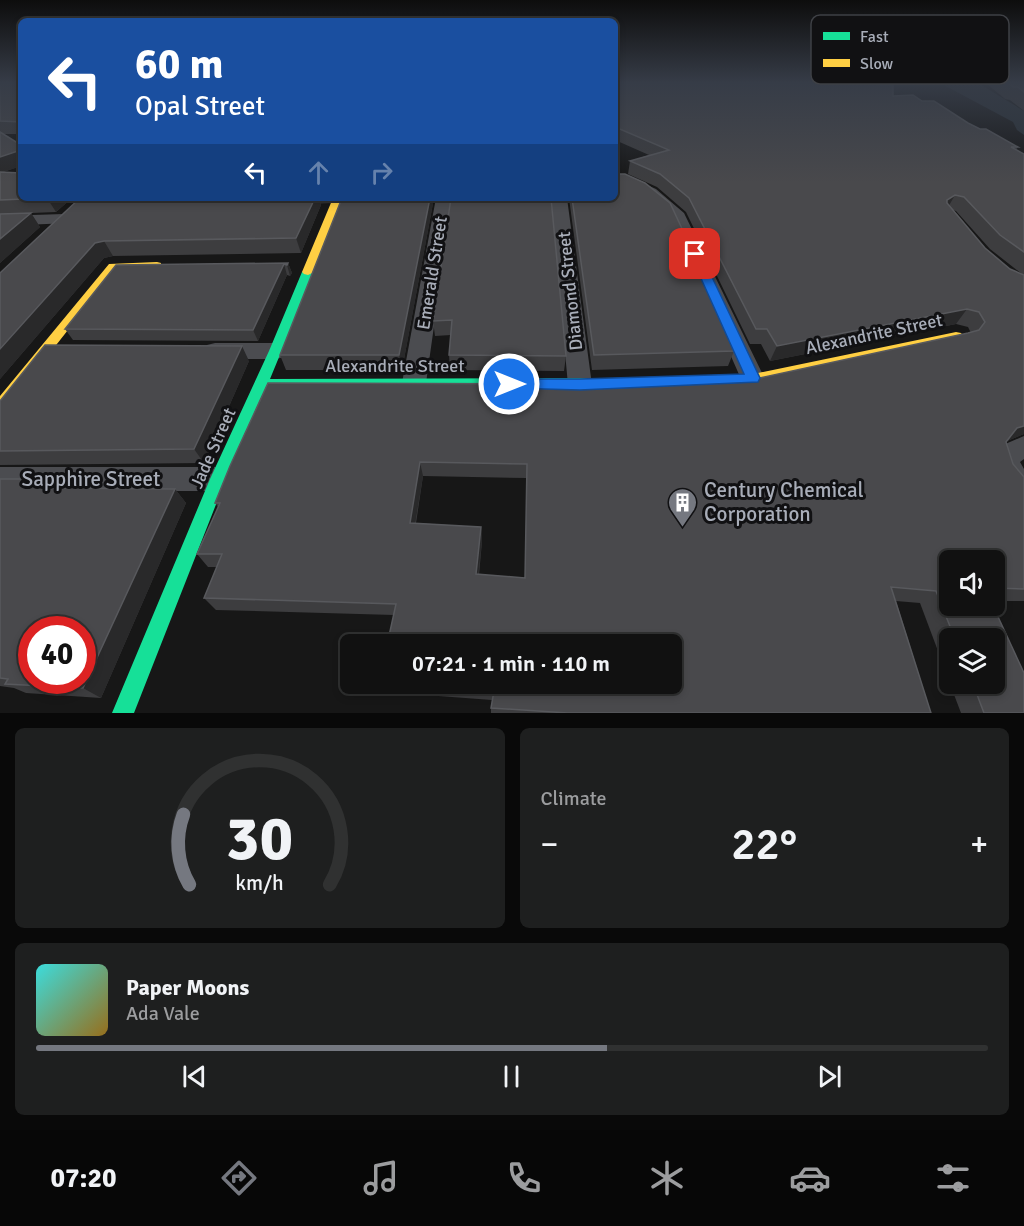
<!DOCTYPE html>
<meta charset="utf-8">
<style>
body{margin:0;font-family:Signika,sans-serif;background:#1e1f1f;color:#f1f3f6;height:100vh;display:flex;flex-direction:column;font-size:22px;white-space:nowrap}
*{box-sizing:border-box;margin:0}
p{font-size:20px;color:#9c9d9f}
.icon{flex:none;width:33px;height:33px;fill:none;stroke:currentColor;stroke-width:2;stroke-linecap:round;stroke-linejoin:round}
.map{position:relative;height:713px;overflow:hidden}
.details{display:flex;flex-direction:column;gap:15px;padding:15px;background:#090909;flex:1}
.details>*{flex:none}
.hud{position:absolute;left:18px;top:18px;width:600px;height:183px;border-radius:9px;box-shadow:0 3px 9px #0003,0 0 0 2px #303131;background:#1a4fa0;color:#fff;overflow:hidden}
.controls{position:absolute;left:939px;top:550px;display:grid;gap:12px}
.controls a{display:grid;place-items:center;width:66px;height:66px;border-radius:9px;background:#111;box-shadow:0 3px 9px #0003,0 0 0 2px #303131;font-size:30px}
.speed{position:absolute;left:18px;top:616px;display:flex;gap:12px;font-size:30px;font-weight:700;text-align:center}
.speed>*{display:grid;place-content:center;width:78px;height:78px;border-radius:50%;background:#111;box-shadow:0 3px 9px #0003,0 0 0 2px #303131;line-height:1}
.speed .limit{border:9px solid #d22;background:#fff;color:#111}
.pin{position:absolute;display:grid;place-items:center;width:51px;height:51px;color:#fff;margin:-26px;border-radius:12px;box-shadow:0 3px 9px #0006}
.me{position:absolute;width:66px;margin:-33px;rotate:90deg;stroke-linejoin:round;filter:drop-shadow(0 0 4px #0008)}
.turn{display:flex;align-items:center;gap:21px;height:126px;padding:0 18px;font-size:27px}
.turn .icon{width:78px;height:78px;stroke-width:2.5}
.turn b{display:block;font-size:42px;line-height:51px}
.lanes{display:flex;align-items:center;height:57px;padding:0 18px;background:#0003;justify-content:center;gap:30px;direction:ltr}
.lanes .off{opacity:.35}
.big{font-size:45px;font-weight:600;line-height:1.1}
.details .widget{flex:1;display:flex;flex-direction:column;justify-content:center;gap:9px;min-width:0;padding:0 21px;border-radius:9px;background:#1e1f1f}
.details .dial{align-items:center;gap:0}
.dial svg{height:156px;overflow:visible;fill:none;stroke:#303131;stroke-width:7;stroke-linecap:round;text-anchor:middle}
.dial text{fill:#f1f3f6;stroke:none}
.song{display:flex;align-items:center;gap:18px}
.cover{width:72px;height:72px;border-radius:9px;background:linear-gradient(135deg,hsl(180 70% 55%),hsl(40 70% 35%))}
.played{height:6px;border-radius:3px;background:linear-gradient(90deg,#757880 60%,#303131 60%)}
.keys{display:flex;justify-content:space-around;direction:ltr}
.heat{display:flex;justify-content:space-between;align-items:center;font-size:33px;direction:ltr}
.details .tiles{flex:1;display:grid;gap:15px;grid-template-columns:1fr 1fr}
.widget:last-child{grid-column:span 2}
.trip{position:absolute;left:340px;top:634px;width:342px;height:60px;border-radius:9px;background:#111;box-shadow:0 3px 9px #0003,0 0 0 2px #303131;font-weight:600;line-height:60px;text-align:center}
.menu{display:flex;height:96px;justify-content:space-around;align-items:center;background:#070707;color:#9c9d9f}
.menu .icon{width:42px;height:42px}
.menu .on{color:#757880}
.menu b{font-size:27px;color:#f1f3f6}
.map>svg:first-child{display:block}
.water{fill:#2a3239}
.lines{fill:none;stroke-linecap:round;stroke-linejoin:round}
.street{fill:#4b4c50;fill-rule:evenodd}
.fast{fill:#16e098;fill-rule:evenodd}
.slow{fill:#ffcf43;fill-rule:evenodd}
.wall{fill:#3d3d3f;fill-rule:evenodd}
.shaded-wall{fill:#29292a}
.building{fill:#49494c;stroke:#58595d;stroke-width:1.5;fill-rule:evenodd}
.route{fill:#1a73e8;stroke:#114b97;stroke-width:1.5}
.labels{text-anchor:middle;dominant-baseline:central;stroke-width:6;stroke-linejoin:round;paint-order:stroke}
.street-label{font-size:18px;fill:#a8adb8;stroke:#111113}
.near-street-label{font-size:21px;fill:#a8adb8;stroke:#111113}
.near-poi-label{font-size:21px;fill:#a8adb8;stroke:#111113;text-anchor:start}
.key{fill:#111113;stroke:#3e4045;stroke-width:1.5}
.key-label{font-size:16px;fill:#a8adb8}
</style>
<div class="map">
<svg width="1024" height="713" viewBox="0 0 1024 713">
<rect width="100%" height="100%" fill="#171717"/>
<!-- water -->
<path class="water" d="M940 83H978L1024 111V135L1017 130 1013 122Z"/>
<g class="lines">
<!-- street -->
<path class="street" d="M625 175 656 189 684 213 765 379 761 385 753 388 745 385 741 379 669 215 644 195 623 185 615 186V176Z
M283 198H341L333 203 290 204 284 202Z
M436 198H452L426 383 422 389 414 392 406 389 402 383Z
M551 198H567L592 385 588 391 580 394 572 391 568 385Z
M64 214 70 215 72 219 70 223 0 226V216Z
M215 343H276L284 345 287 351 284 357 276 359H215L207 357 204 351 207 345Z
M1024 436V459L1020 462 1024 469V500C1007 494 995 476 993 458L1003 445Z
M0 467H218L228 471 232 479 228 487 218 491H0Z"/>
<!-- fast -->
<path class="fast" d="M308 269 314 272 270 379 626 378 631 379 633 383 631 387 626 388 266 389 226 479 134 713H112L210 479 269 351 302 272Z"/>
<!-- slow -->
<path class="slow" d="M333 198H343L314 272 308 275 304 274 302 272Z
M157 262 161 263V267L116 269 5 410 0 412V396L109 264Z
M956 332 961 333 963 336 961 339 753 384 626 388 621 387 619 383 621 379 626 378 753 374Z"/>
</g>
<!-- wall -->
<path class="wall" d="M0 83H21V134H2L21 166 3 172 21 198H72L56 212 31 213 40 227 0 263Z
M615 83H871L881 85H893V96L913 95 922 101H934L968 123 980 129H986L1018 147 1016 150 1024 154V434L1007 441 1006 442 1013 464 1024 477V601H994V561H950V606H993L1024 673V713H961L950 684H994V639H950V683L920 603 896 601 931 713H491V708L492 700 385 692 380 684H672V645H387L394 615 216 610 204 598 217 567H208L197 554 218 507 215 503 230 466 268 383 582 384 760 378 971 333 968 327 956 324 770 361 761 344H750L686 212 657 187 628 174 630 161 649 155 615 140ZM952 210 956 211 990 249 1022 274 1010 269 985 248ZM423 476 527 478 525 578 479 575 482 541 481 527 416 523Z
M986 83H1024V111L1010 100 1005 99Z
M615 174 729 329 727 334 734 351 728 366 592 370 569 198H615Z
M80 198H319L321 205 301 253 113 256 104 258 0 379V273Z
M434 198 402 370H286L280 355Z
M451 198 566 356 564 371 450 370 449 355 451 335 435 336 433 321Z
M288 263 292 273 290 276 287 275 258 341 73 340 65 329Z
M249 361 204 463 0 465V401Z
M0 479H49L57 488 175 489 186 503 101 698 26 693 14 688 0 686Z"/>
<!-- shaded-wall -->
<path class="shaded-wall" d="M21 150V166L0 173V157Z
M955 195 947 209 939 214 947 200Z
M47 198H72L56 212Z
M315 198H319L321 205 301 253 296 238Z
M430 198H434L402 370 399 355Z
M31 213 40 227 0 263V239Z
M104 241 113 256 104 258 0 379V349L95 243Z
M288 263 292 273 290 276 287 265Z
M284 264 287 275 258 341 253 330Z
M967 309 956 324 770 361 777 346Z
M242 346 249 361 204 463 194 449Z
M1024 426V434L1002 443 1017 428Z
M420 462 423 476 413 537 410 523Z
M49 479 63 493 48 488Z
M175 489 186 503 101 698 83 688Z
M481 527 482 541 477 587 476 574Z"/>
<!-- building -->
<path class="building" d="M0 83H21V122L0 121Z
M615 83H871L881 85H893V96L913 95 922 101H934L968 123 980 129H986L1018 147H1011L1024 154V252L1000 235 964 197 955 195 947 200V203L985 248 1010 269 1024 275V426L1017 428 1006 442 1013 464 1024 477V589L994 588V561H950V606H993L1024 673V713H984L973 684H994V639H955L936 591 891 587 931 713H568L491 708 494 691 403 684H672V645H387L396 604 204 598 222 554H197L220 503H215L230 466 268 383 582 384 760 378 968 333 979 330 985 322 979 312 967 309 777 346 767 329H756L689 198 660 174 630 161 669 150 615 127ZM420 462 527 464 525 578 476 574 481 527 410 523Z
M1009 83H1024V92L1018 87H1013Z
M0 132 21 145V150L0 157Z
M615 170V174H625L645 183 670 203 729 329H725L734 351 594 355 572 198H615Z
M0 172 21 173V198H48L0 200Z
M80 198H315L296 238 104 241 95 243 0 349V273Z
M342 198H430L399 355H280Z
M451 198H551L566 356 449 355 452 320 433 321Z
M31 213 0 239V214Z
M288 263 287 265 284 264 253 330 65 329 116 265Z
M45 345 242 346 194 449 0 451V401Z
M0 479H49L48 488 175 489 83 688 5 684 8 679 0 678ZM32 630H82V681H32Z"/>
<!-- sky -->
<linearGradient id="sky" x2="0" y2="1"><stop stop-color="#0d0d0d"/><stop offset="0.45" stop-color="#363c47"/><stop offset="1" stop-color="#363c47" stop-opacity="0"/></linearGradient>
<rect width="1024" height="183" fill="url(#sky)"/>
<!-- route -->
<path class="route" d="M695 251 701 254 760 378 758 382 580 390 504 388 502 384 504 380 509 379H580L744 374 690 254Z"/>
<!-- icons -->
<defs>
<symbol id="building-pin" viewBox="-11 -11 22 30"><path d="M0 17L-7.5 6A9.5 9.5 0 1 1 7.5 6Z" fill="#757880" stroke="#111113"/><path d="M-4-6H4V6H1V3H-1V6H-4ZM-2.5-4.3h1.7v1.8h-1.7ZM.8-4.3h1.7v1.8H.8ZM-2.5-1h1.7V.8h-1.7ZM.8-1h1.7V.8H.8Z" fill="#fff"/></symbol>
</defs>
<g fill-rule="evenodd">
<use href="#building-pin" x="666" y="486" width="33" height="45"/>
</g>
<g class="labels">
<!-- street labels -->
<g class="street-label">
<text transform="translate(432 273) rotate(-81)">Emerald Street</text>
<text transform="translate(570 291) rotate(-96)">Diamond Street</text>
<text transform="translate(874 334) rotate(-12)">Alexandrite Street</text>
<text x="395" y="366">Alexandrite Street</text>
<text transform="translate(213 448) rotate(-66)">Jade Street</text>
</g>
<!-- near-street labels -->
<g class="near-street-label">
<text x="91" y="479">Sapphire Street</text>
</g>
<!-- near-poi labels -->
<g class="near-poi-label">
<text x="704" y="490">Century Chemical<tspan x="704" dy="24">Corporation</tspan></text>
</g>
</g>
<!-- legend -->
<rect x="811" y="15" width="198" height="69" rx="9" class="key"/>
<rect x="823" y="32" width="27" height="8" fill="#16e098"/>
<rect x="823" y="59" width="27" height="8" fill="#ffcf43"/>
<g class="key-label">
<text x="860" y="42">Fast</text>
<text x="860" y="69">Slow</text>
</g>
</svg>
<div class="controls">
<a><svg class="icon" aria-label="sound" viewBox="0 0 24 24"><path d="M4 9h4l5-4v14l-5-4H4zM17 9q2 3 0 6"/></svg></a>
<a><svg class="icon" aria-label="layers" viewBox="0 0 24 24"><path d="M12 4l9 5-9 5-9-5zM3 14l9 5 9-5"/></svg></a>
</div>
<div class="speed"><div class="limit">40</div></div>
<div class="pin" style="left:695px;top:254px;background:#d93025"><svg class="icon" aria-label="arrive" viewBox="0 0 24 24"><path d="M6 21V4h12l-3 4 3 4H6"/></svg></div>
<svg class="me" style="left:509px;top:384px" viewBox="-20 -20 40 40"><circle r="17" fill="#1a73e8" stroke="#fff" stroke-width="3"/><path d="M0-11L8 9 0 5-8 9z" fill="#fff"/></svg>
<div class="trip">07:21 · 1 min · 110 m</div>
<div class="hud">
<div class="turn"><svg class="icon" aria-label="left" viewBox="0 0 24 24"><path d="M17 20v-9H6M10 6l-5 5 5 5"/></svg><div><b>60 m</b>Opal Street</div></div>
<div class="lanes"><svg class="icon" aria-label="left" viewBox="0 0 24 24"><path d="M17 20v-9H6M10 6l-5 5 5 5"/></svg><svg class="icon off" aria-label="ahead" viewBox="0 0 24 24"><path d="M12 20V5M6 11l6-6 6 6"/></svg><svg class="icon off" aria-label="right" viewBox="0 0 24 24"><path d="M7 20v-9h11M14 6l5 5-5 5"/></svg></div>
</div>
</div>
<section class="details">
<div class="tiles">
<div class="widget dial"><svg viewBox="0 0 100 80">
<path d="M14 69A42 42 0 1 1 86 69"/>
<path d="M14 69A42 42 0 0 1 11 33" stroke="#757880"/>
<text x="50" y="56" font-size="32" font-weight="700">30</text>
<text x="50" y="72" font-size="11">km/h</text>
</svg></div>
<div class="widget"><p>Climate</p>
<div class="heat"><a>−</a><b class="big">22°</b><a>+</a></div>
</div>
<div class="widget">
<div class="song"><i class="cover"></i><div><b>Paper Moons</b><p>Ada Vale</p></div></div>
<div class="played"></div>
<div class="keys"><svg class="icon" aria-label="previous" viewBox="0 0 24 24"><path d="M18 5L8 12l10 7zM5 5v14"/></svg><svg class="icon" aria-label="pause" viewBox="0 0 24 24"><path d="M8 5v14M16 5v14"/></svg><svg class="icon" aria-label="next" viewBox="0 0 24 24"><path d="M6 5l10 7-10 7zM19 5v14"/></svg></div>
</div>
</div>
</section>
<nav class="menu">
<b>07:20</b>
<svg class="icon on" aria-label="directions" viewBox="0 0 24 24"><path d="M12 3l9 9-9 9-9-9zM9 14v-3h6M13 9l2 2-2 2"/></svg>
<svg class="icon" aria-label="music" viewBox="0 0 24 24"><path d="M9 18V5l10-2v13"/><circle cx="6" cy="18" r="3"/><circle cx="16" cy="16" r="3"/></svg>
<svg class="icon" aria-label="phone" viewBox="0 0 24 24"><path d="M5 4h4l2 5-3 2q2 4 5 5l2-3 5 2v4C11 20 4 13 5 4z"/></svg>
<svg class="icon" aria-label="climate" viewBox="0 0 24 24"><path d="M12 3v18M4 7l16 10M4 17L20 7"/></svg>
<svg class="icon" aria-label="car" viewBox="0 0 24 24"><path d="M5 17H2v-5l4-1 3-4h7l3 4 3 1v5h-3M9 17h6M6 11h13"/><circle cx="7" cy="17" r="2"/><circle cx="17" cy="17" r="2"/></svg>
<svg class="icon" aria-label="filters" viewBox="0 0 24 24"><path d="M4 7h16M4 17h16"/><circle cx="9" cy="7" r="2"/><circle cx="15" cy="17" r="2"/></svg>
</nav>
